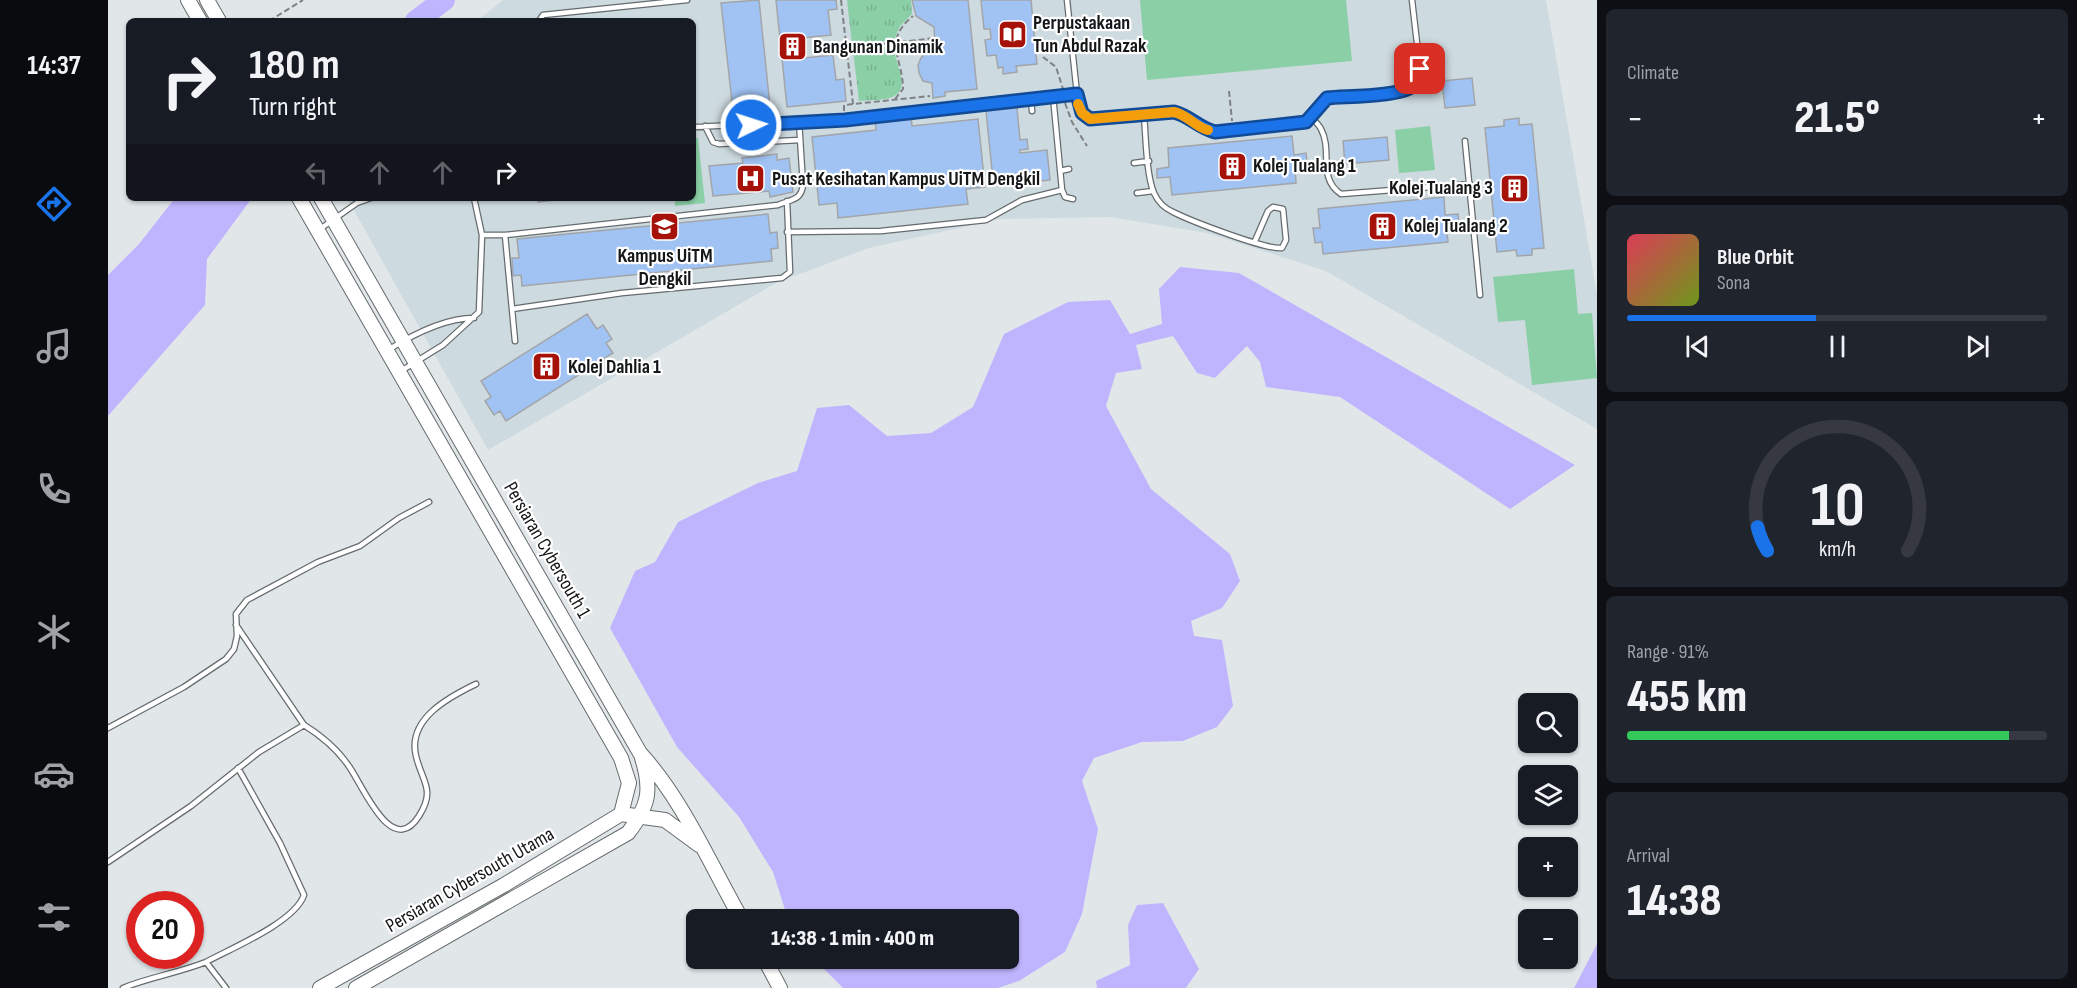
<!DOCTYPE html>
<meta charset="utf-8">
<style>
body{margin:0;font-family:"Sofia Sans Condensed",sans-serif;background:#20242c;color:#f1f3f6;height:100vh;display:flex;flex-direction:column;font-size:22px;white-space:nowrap}
*{box-sizing:border-box;margin:0}
p{font-size:20px;color:#9ea1a6}
.icon{flex:none;width:33px;height:33px;fill:none;stroke:currentColor;stroke-width:2;stroke-linecap:round;stroke-linejoin:round}
.map{position:relative;flex:1;overflow:hidden}
.panel{display:flex;flex-direction:column;gap:9px;padding:9px;background:#0d0f14;width:480px}
.panel>*{flex:none}
.guide{position:absolute;left:18px;top:18px;width:570px;height:183px;border-radius:9px;box-shadow:0 2px 4px #0004;background:#171b24;color:#f1f3f6;overflow:hidden}
.controls{position:absolute;left:1410px;top:693px;display:grid;gap:12px}
.controls a{display:grid;place-items:center;width:60px;height:60px;border-radius:9px;background:#171b24;box-shadow:0 2px 4px #0004;font-size:30px}
.speed{position:absolute;left:18px;top:891px;display:flex;gap:12px;font-size:30px;font-weight:700;text-align:center}
.speed>*{display:grid;place-content:center;width:78px;height:78px;border-radius:50%;background:#171b24;box-shadow:0 2px 4px #0004;line-height:1}
.speed .limit{border:9px solid #d22;background:#fff;color:#111}
.pin{position:absolute;display:grid;place-items:center;width:51px;height:51px;color:#fff;margin:-26px;border-radius:12px;box-shadow:0 3px 9px #0006}
.me{position:absolute;width:66px;margin:-33px;rotate:86deg;stroke-linejoin:round;filter:drop-shadow(0 0 4px #0008)}
.turn{display:flex;align-items:center;gap:21px;height:126px;padding:0 24px;font-size:27px}
.turn .icon{width:78px;height:78px;stroke-width:2.5}
.turn b{display:block;font-size:42px;line-height:51px}
.lanes{display:flex;align-items:center;height:57px;padding:0 24px;background:#0003;justify-content:center;gap:30px;direction:ltr}
.lanes .off{opacity:.35}
.big{font-size:45px;font-weight:800;line-height:1.1}
.panel .card{flex:1;display:flex;flex-direction:column;justify-content:center;gap:9px;min-width:0;padding:0 21px;border-radius:9px;background:#20242c}
.panel .dial{align-items:center;gap:0}
.dial svg{height:156px;overflow:visible;fill:none;stroke:#363941;stroke-width:7;stroke-linecap:round;text-anchor:middle}
.dial text{fill:#f1f3f6;stroke:none}
.song{display:flex;align-items:center;gap:18px}
.cover{width:72px;height:72px;border-radius:9px;background:linear-gradient(135deg,hsl(350 70% 55%),hsl(80 70% 35%))}
.played{height:6px;border-radius:3px;background:linear-gradient(90deg,#1a73e8 45%,#363941 45%)}
.keys{display:flex;justify-content:space-around;direction:ltr}
.heat{display:flex;justify-content:space-between;align-items:center;font-size:33px;direction:ltr}
.charge{height:9px;border-radius:4px;background:linear-gradient(90deg,#34c759 91%,#363941 0)}
.trip{position:absolute;left:578px;top:909px;width:333px;height:60px;border-radius:9px;background:#171b24;box-shadow:0 2px 4px #0004;font-weight:800;line-height:60px;text-align:center}
main{display:flex;flex:1;min-height:0}
.tab-bar{display:flex;flex-direction:column;width:108px;justify-content:space-around;align-items:center;background:#090b0e;color:#9ea1a6}
.tab-bar .icon{width:42px;height:42px}
.tab-bar .selected{color:#1a73e8}
.tab-bar b{font-size:27px;color:#f1f3f6}
.map>svg:first-child{display:block}
.built{fill:#cddadf}
.grass{fill:url(#grass-tufts)}
.pitch{fill:#8bcfa6}
.water{fill:#bfb5ff}
.lines{fill:none;stroke-linecap:round;stroke-linejoin:round}
.river{stroke:#bfb5ff;stroke-width:22}
.building{fill:#a0c3f3;stroke:#a2a5a9;stroke-width:1.5}
.lane-casing{stroke:#666b6d;stroke-width:7}
.secondary-casing{stroke:#666b6d;stroke-width:16}
.path{stroke:#7e8284;stroke-width:2;stroke-dasharray:6 3;stroke-linecap:butt}
.lane{stroke:#fff;stroke-width:4.5}
.secondary{stroke:#fff;stroke-width:14}
.route-casing{stroke:#114b97;stroke-width:15}
.route{stroke:#1a73e8;stroke-width:10}
.slow{stroke:#f59e0b;stroke-width:10}
.labels{text-anchor:middle;dominant-baseline:central;stroke-width:4.5;stroke-linejoin:round;paint-order:stroke}
.poi-label{font-size:20px;font-weight:bold;fill:#141617;stroke:#fff;text-anchor:start}
.street-label{font-size:20px;fill:#141617;stroke:#fff}
</style>
<main>
<nav class="tab-bar">
<b>14:37</b>
<svg class="icon selected" aria-label="directions" viewBox="0 0 24 24"><path d="M12 3l9 9-9 9-9-9zM9 14v-3h6M13 9l2 2-2 2"/></svg>
<svg class="icon" aria-label="music" viewBox="0 0 24 24"><path d="M9 18V5l10-2v13"/><circle cx="6" cy="18" r="3"/><circle cx="16" cy="16" r="3"/></svg>
<svg class="icon" aria-label="phone" viewBox="0 0 24 24"><path d="M5 4h4l2 5-3 2q2 4 5 5l2-3 5 2v4C11 20 4 13 5 4z"/></svg>
<svg class="icon" aria-label="climate" viewBox="0 0 24 24"><path d="M12 3v18M4 7l16 10M4 17L20 7"/></svg>
<svg class="icon" aria-label="car" viewBox="0 0 24 24"><path d="M5 17H2v-5l4-1 3-4h7l3 4 3 1v5h-3M9 17h6M6 11h13"/><circle cx="7" cy="17" r="2"/><circle cx="17" cy="17" r="2"/></svg>
<svg class="icon" aria-label="filters" viewBox="0 0 24 24"><path d="M4 7h16M4 17h16"/><circle cx="9" cy="7" r="2"/><circle cx="15" cy="17" r="2"/></svg>
</nav>
<div class="map">
<svg width="1489" height="988" viewBox="0 0 1489 988">
<defs>
<pattern id="grass-tufts" width="24" height="20" patternUnits="userSpaceOnUse" patternTransform="scale(1.5)"><rect width="24" height="20" fill="#8bcfa6"/><path d="M3 7l-1-3M5 7V3M7 7l1-3M15 17l-1-3M17 17v-4M19 17l1-3" fill="none" stroke="#77b18e"/></pattern>
</defs>
<rect width="100%" height="100%" fill="#e1e7e9"/>
<!-- built -->
<path class="built" d="M395 0H1438L1489 294V429L1218 271 1099 233 1002 217 891 219 761 248 668 283 380 450 239 198H585V21H369Z"/>
<!-- grass -->
<path class="grass" d="M739 0H803L804 14 792 26 786 40 744 44Z
M786 46C786 55 789 60 791 69 803 103 774 99 751 101L745 50Z"/>
<!-- pitch -->
<path class="pitch" d="M1032 0H1238L1244 61 1039 80Z
M1322 126 1327 170 1291 173 1287 130Z
M585 138H590L597 203 567 206V198H585Z
M1466 269 1470 314 1484 313 1489 378 1424 385 1417 320 1390 322 1385 277Z"/>
<!-- water -->
<path class="water" d="M67 198H144L99 259 97 305 0 416V275L31 244Z
M1072 267 1131 273 1467 465 1402 509 1232 397 1158 387 1152 362 1139 346 1107 378 1089 373 1065 336 1028 345 1034 369 1008 373 998 406 1043 489 1122 554 1132 581 1114 608 1083 621 1086 636 1114 640 1125 706 1109 727 1075 741 1034 742 986 758 974 781 990 829 974 914 957 952 911 981 890 988H735L706 959 900 958V920L680 919 665 872 631 817 569 747 502 628 527 571 547 562 570 522 650 483 689 471 709 408 741 405 779 436 823 433 865 407 896 334 960 302 1002 300 1022 334 1054 324 1051 289Z
M1055 903 1091 969 1078 988H989L988 981 1022 965 1020 925 1029 905Z
M1489 944V988H1466Z"/>
<g class="lines">
<!-- river -->
<path class="river" d="M308 21 336 0"/>
</g>
<!-- building -->
<path class="building" d="M651 0 663 116 626 120 613 3Z
M668 0H728L729 9 720 10 723 35 694 38 696 58 725 55 728 80 736 79 738 101 679 107Z
M804 0H860L869 89 837 92V96L825 98 824 83 815 81 811 73 810 65 813 58 827 44 826 27 808 16Z
M873 0H923L929 64 908 66 909 72 895 74V67L890 68 888 55 879 56 877 40 883 39 882 29H876Z
M1364 78 1367 105 1337 108 1334 81Z
M909 108 912 140 919 139 920 149 912 150V153L939 150 942 180 907 183V178L885 180 878 111Z
M803 116 804 126 870 119 877 187 858 189 860 204 730 218 729 203 711 205 704 137 768 130 767 120Z
M1411 118V125L1424 124 1436 248 1424 249V255L1409 256 1408 250 1389 252 1377 128 1396 126V120Z
M1184 136 1186 155 1198 153 1199 163 1187 164 1188 183 1064 195 1062 177 1049 178V169L1061 167 1060 148Z
M1279 137 1281 160 1237 164 1235 141Z
M669 154V160L681 158 685 192 662 197 661 191 605 196 601 166 635 163 634 158Z
M1336 197 1337 215 1350 214 1351 224 1338 225 1340 242 1215 254 1214 242 1207 243 1205 228H1212L1210 209Z
M430 198H466L430 202Z
M660 214 662 233 669 232 670 248 663 249 664 261 414 286 413 275 405 276 404 258H411L409 239Z
M479 314 489 329 495 325 504 339 498 343 505 353 398 421 392 411 386 415 377 401 383 397 373 381Z"/>
<g class="lines">
<defs>
<path id="lane" d="M959 0 969 94
M431 21 435 15 579 0
M945 96 954 190 957 197 965 199
M923 98 924 111
M1036 116C1038 137 1038 174 1046 193 1050 202 1056 208 1065 212 1083 221 1158 250 1174 248L1178 240 1175 209 1165 207 1160 211 1147 241
M1204 118C1207 121 1211 125 1213 129 1225 151 1209 178 1233 194L1362 184
M597 126 605 142 611 144 692 140
M585 127 737 120 969 94 974 113 982 119 1066 112C1082 116 1091 128 1107 132L1198 122 1219 98 1293 91C1305 86 1311 83 1312 69L1304 0
M1357 141 1372 295
M1026 163 1041 161
M952 171 961 169
M1029 193 1045 191
M212 229 249 203 263 198
M679 232 773 231 878 220 914 200 954 190
M374 235H397L670 205C683 199 693 201 695 185L691 121
M397 235 407 341
M404 309 514 293 674 278 682 272 679 201
M280 350C304 335 337 318 366 318
M293 371 335 345 371 312 374 235 366 198
M196 725C212 735 229 749 240 765 254 783 283 860 311 816 328 789 314 782 308 756 299 719 341 697 368 684
M0 728 76 687 118 659 126 649 129 636 128 614 139 600 210 562 252 546 291 518 321 502
M0 862 83 806 151 752 196 725 128 625
M98 962C124 948 187 922 196 895L172 843 130 768
M15 988C42 977 70 973 98 962L118 988"/>
<path id="secondary" d="M80 0 92 21
M99 0 111 21
M191 198 513 758 521 783 513 814
M213 198 532 753C575 800 602 864 634 920
M656 958 672 988
M212 988 396 885 513 814 557 820 591 845
M248 988 520 833C541 806 544 790 534 758"/>
</defs>
<!-- lane casing -->
<use href="#lane" class="lane-casing"/>
<!-- secondary casing -->
<use href="#secondary" class="secondary-casing"/>
<!-- path -->
<path class="path" d="M733 0 745 104
M161 21 195 0
M739 48 827 38
M935 57 948 67 955 89
M1121 91 1124 121
M787 99 795 89C795 58 774 41 805 16
M957 103 964 122 979 146
M736 111V105L822 96"/>
<!-- lane -->
<use href="#lane" class="lane"/>
<!-- secondary -->
<use href="#secondary" class="secondary"/>
</g>
<g class="lines">
<defs>
<path id="route" d="M643 125 737 120 969 94 974 113 982 119 1066 112C1082 116 1091 128 1107 132L1198 122 1219 98C1239 96 1290 97 1305 86 1311 82 1311 76 1312 69"/>
</defs>
<!-- route casing -->
<use href="#route" class="route-casing"/>
<!-- route -->
<use href="#route" class="route"/>
<!-- slow -->
<path class="slow" d="M970 104 974 113 982 119 1066 112C1080 115 1087 127 1100 130"/>
</g>
<!-- icons -->
<defs>
<symbol id="library-square" viewBox="-11 -11 22 22"><rect x="-9" y="-9" width="18" height="18" rx="4" fill="#a61209" stroke="#fff"/><path d="M-6-4Q-3-5.5-.7-3.5V5Q-3 3-6 4ZM6-4Q3-5.5 .7-3.5V5Q3 3 6 4Z" fill="#fff"/></symbol>
<symbol id="building-square" viewBox="-11 -11 22 22"><rect x="-9" y="-9" width="18" height="18" rx="4" fill="#a61209" stroke="#fff"/><path d="M-4-6H4V6H1V3H-1V6H-4ZM-2.5-4.3h1.7v1.8h-1.7ZM.8-4.3h1.7v1.8H.8ZM-2.5-1h1.7V.8h-1.7ZM.8-1h1.7V.8H.8Z" fill="#fff"/></symbol>
<symbol id="hospital-square" viewBox="-11 -11 22 22"><rect x="-9" y="-9" width="18" height="18" rx="4" fill="#a61209" stroke="#fff"/><path d="M-5-5h3v3.5h4V-5h3V5h-3V1.5h-4V5h-3Z" fill="#fff"/></symbol>
<symbol id="university-square" viewBox="-11 -11 22 22"><rect x="-9" y="-9" width="18" height="18" rx="4" fill="#a61209" stroke="#fff"/><path d="M0-5L7-2L0 1L-7-2ZM-4 1L0 2.5L4 1V4Q0 6-4 4Z" fill="#fff"/></symbol>
</defs>
<g fill-rule="evenodd">
<use href="#library-square" x="888" y="18" width="33" height="33"/>
<use href="#building-square" x="668" y="30" width="33" height="33"/>
<use href="#building-square" x="1108" y="150" width="33" height="33"/>
<use href="#hospital-square" x="626" y="162" width="33" height="33"/>
<use href="#building-square" x="1390" y="172" width="33" height="33"/>
<use href="#university-square" x="540" y="210" width="33" height="33"/>
<use href="#building-square" x="1258" y="210" width="33" height="33"/>
<use href="#building-square" x="422" y="350" width="33" height="33"/>
</g>
<g class="labels">
<!-- poi labels -->
<g class="poi-label">
<text x="925" y="23">Perpustakaan<tspan x="925" dy="23">Tun Abdul Razak</tspan></text>
<text x="705" y="47">Bangunan Dinamik</text>
<text x="1145" y="166">Kolej Tualang 1</text>
<text x="664" y="179">Pusat Kesihatan Kampus UiTM Dengkil</text>
<text x="1385" y="188" text-anchor="end">Kolej Tualang 3</text>
<text x="1296" y="226">Kolej Tualang 2</text>
<text x="557" y="256" text-anchor="middle">Kampus UiTM<tspan x="557" dy="23">Dengkil</tspan></text>
<text x="460" y="367">Kolej Dahlia 1</text>
</g>
<!-- street labels -->
<g class="street-label">
<text transform="translate(439 550) rotate(60)">Persiaran Cybersouth 1</text>
<text transform="translate(362 880) rotate(-30)">Persiaran Cybersouth Utama</text>
</g>
</g>
</svg>
<div class="controls">
<a><svg class="icon" aria-label="search" viewBox="0 0 24 24"><circle cx="10" cy="10" r="6"/><path d="M15 15l6 6"/></svg></a>
<a><svg class="icon" aria-label="layers" viewBox="0 0 24 24"><path d="M12 4l9 5-9 5-9-5zM3 14l9 5 9-5"/></svg></a>
<a>+</a>
<a>−</a>
</div>
<div class="speed"><div class="limit">20</div></div>
<div class="pin" style="left:1312px;top:69px;background:#d93025"><svg class="icon" aria-label="arrive" viewBox="0 0 24 24"><path d="M6 21V4h12l-3 4 3 4H6"/></svg></div>
<svg class="me" style="left:643px;top:125px" viewBox="-20 -20 40 40"><circle r="17" fill="#1a73e8" stroke="#fff" stroke-width="3"/><path d="M0-11L8 9 0 5-8 9z" fill="#fff"/></svg>
<div class="trip">14:38 · 1 min · 400 m</div>
<div class="guide">
<div class="turn"><svg class="icon" aria-label="right" viewBox="0 0 24 24"><path d="M7 20v-9h11M14 6l5 5-5 5"/></svg><div><b>180 m</b>Turn right</div></div>
<div class="lanes"><svg class="icon off" aria-label="left" viewBox="0 0 24 24"><path d="M17 20v-9H6M10 6l-5 5 5 5"/></svg><svg class="icon off" aria-label="ahead" viewBox="0 0 24 24"><path d="M12 20V5M6 11l6-6 6 6"/></svg><svg class="icon off" aria-label="ahead" viewBox="0 0 24 24"><path d="M12 20V5M6 11l6-6 6 6"/></svg><svg class="icon" aria-label="right" viewBox="0 0 24 24"><path d="M7 20v-9h11M14 6l5 5-5 5"/></svg></div>
</div>
</div>
<section class="panel">
<div class="card"><p>Climate</p>
<div class="heat"><a>−</a><b class="big">21.5°</b><a>+</a></div>
</div>
<div class="card">
<div class="song"><i class="cover"></i><div><b>Blue Orbit</b><p>Sona</p></div></div>
<div class="played"></div>
<div class="keys"><svg class="icon" aria-label="previous" viewBox="0 0 24 24"><path d="M18 5L8 12l10 7zM5 5v14"/></svg><svg class="icon" aria-label="pause" viewBox="0 0 24 24"><path d="M8 5v14M16 5v14"/></svg><svg class="icon" aria-label="next" viewBox="0 0 24 24"><path d="M6 5l10 7-10 7zM19 5v14"/></svg></div>
</div>
<div class="card dial"><svg viewBox="0 0 100 80">
<path d="M14 69A42 42 0 1 1 86 69"/>
<path d="M14 69A42 42 0 0 1 9 57" stroke="#1a73e8"/>
<text x="50" y="56" font-size="32" font-weight="700">10</text>
<text x="50" y="72" font-size="11">km/h</text>
</svg></div>
<div class="card"><p>Range · 91%</p><b class="big">455 km</b><div class="charge"></div></div>
<div class="card"><p>Arrival</p><b class="big">14:38</b></div>
</section>
</main>
